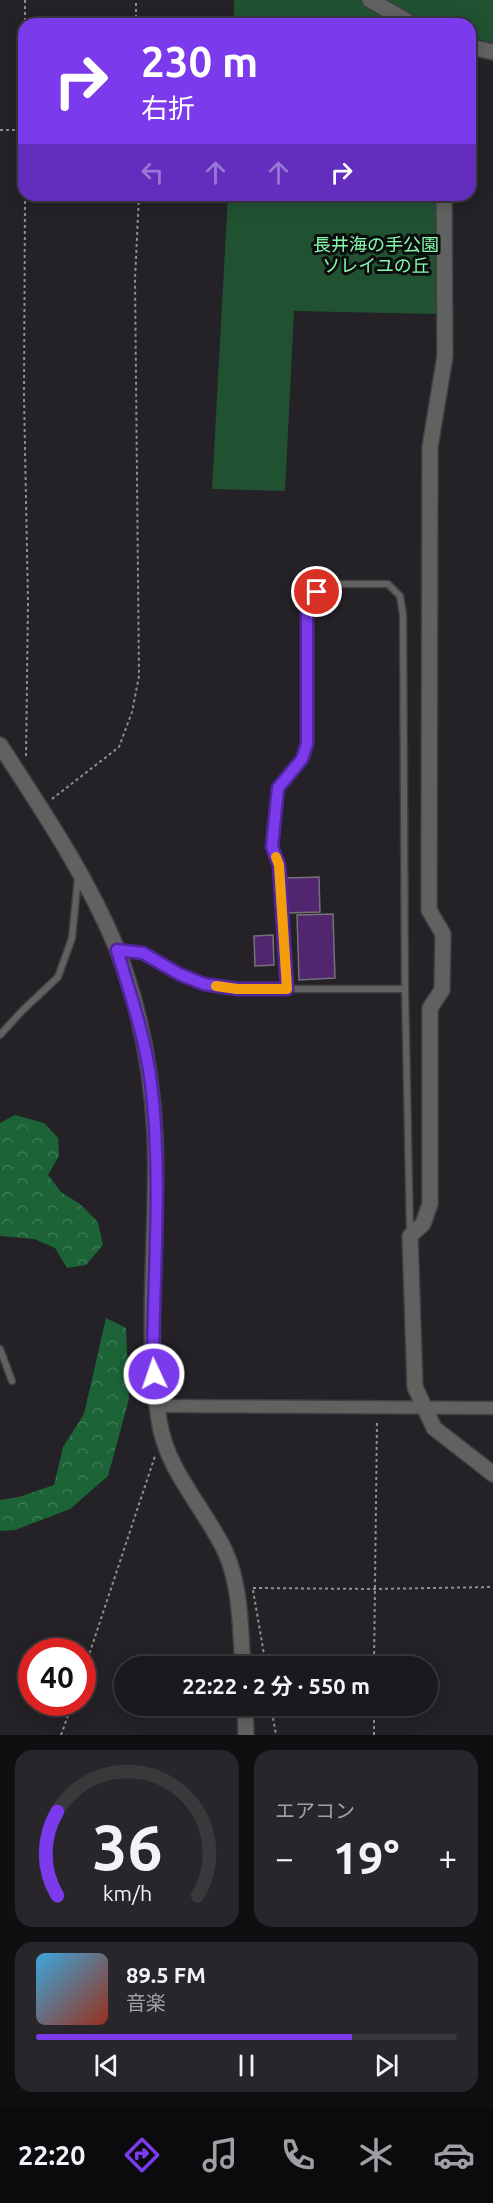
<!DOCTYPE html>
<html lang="ja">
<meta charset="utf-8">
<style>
body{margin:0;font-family:Ubuntu,"Noto Sans JP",sans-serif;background:#28262a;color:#f1f3f6;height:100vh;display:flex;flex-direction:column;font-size:22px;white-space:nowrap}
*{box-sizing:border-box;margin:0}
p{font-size:20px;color:#a0a0a4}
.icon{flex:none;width:33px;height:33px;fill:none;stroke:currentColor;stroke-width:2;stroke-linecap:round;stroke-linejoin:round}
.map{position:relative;height:1735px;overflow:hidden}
.side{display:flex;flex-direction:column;gap:15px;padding:15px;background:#0f0e10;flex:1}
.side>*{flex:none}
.banner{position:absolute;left:18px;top:18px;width:458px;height:183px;border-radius:18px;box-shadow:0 3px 15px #0003,0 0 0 2px #39383b;background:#7c3aed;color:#fff;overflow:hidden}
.speed{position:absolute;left:18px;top:1638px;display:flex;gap:12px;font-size:30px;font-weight:700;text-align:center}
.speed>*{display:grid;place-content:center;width:78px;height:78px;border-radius:50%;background:#1b191d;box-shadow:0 3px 15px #0003,0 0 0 2px #39383b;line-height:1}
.speed .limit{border:9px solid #d22;background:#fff;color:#111}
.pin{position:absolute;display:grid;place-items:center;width:51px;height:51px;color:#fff;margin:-26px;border:3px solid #fff;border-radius:50%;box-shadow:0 2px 6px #0007}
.me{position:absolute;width:66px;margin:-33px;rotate:357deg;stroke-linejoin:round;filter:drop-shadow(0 0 4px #0008)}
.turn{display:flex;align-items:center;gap:21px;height:126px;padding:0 24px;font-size:27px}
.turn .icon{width:78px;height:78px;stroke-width:2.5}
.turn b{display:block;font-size:42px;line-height:51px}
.lanes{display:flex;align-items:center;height:57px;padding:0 24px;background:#0003;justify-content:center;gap:30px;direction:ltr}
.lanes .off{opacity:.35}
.big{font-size:45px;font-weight:700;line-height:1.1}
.side .tile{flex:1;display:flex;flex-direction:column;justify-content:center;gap:9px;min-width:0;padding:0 21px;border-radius:18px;background:#28262a}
.side .dial{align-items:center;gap:0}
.dial svg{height:156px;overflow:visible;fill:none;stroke:#39383b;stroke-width:7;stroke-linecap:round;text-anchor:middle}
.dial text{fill:#f1f3f6;stroke:none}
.song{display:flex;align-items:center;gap:18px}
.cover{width:72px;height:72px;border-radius:9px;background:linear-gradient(135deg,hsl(200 70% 55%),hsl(10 70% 35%))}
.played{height:6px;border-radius:3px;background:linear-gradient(90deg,#7c3aed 75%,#39383b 75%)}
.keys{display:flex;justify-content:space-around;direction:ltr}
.heat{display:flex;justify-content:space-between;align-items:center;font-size:33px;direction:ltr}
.side .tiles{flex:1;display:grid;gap:15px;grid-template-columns:1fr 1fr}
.tile:last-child{grid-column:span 2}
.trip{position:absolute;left:114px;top:1656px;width:324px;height:60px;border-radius:30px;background:#1b191d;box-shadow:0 3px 15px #0003,0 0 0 2px #39383b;font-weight:700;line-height:60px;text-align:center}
.menu{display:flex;height:96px;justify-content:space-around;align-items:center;background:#0b0a0c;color:#a0a0a4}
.menu .icon{width:42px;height:42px}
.menu .on{color:#7c3aed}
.menu b{font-size:27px;color:#f1f3f6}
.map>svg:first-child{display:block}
.forest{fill:url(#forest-crowns)}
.park{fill:#205232}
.building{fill:#51266f;stroke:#757178;stroke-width:1.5}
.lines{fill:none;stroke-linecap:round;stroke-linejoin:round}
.service-casing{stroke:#403d43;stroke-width:9}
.minor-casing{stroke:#403d43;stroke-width:15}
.tertiary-casing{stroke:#403d43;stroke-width:18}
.path{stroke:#908e93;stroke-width:2;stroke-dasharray:3 3;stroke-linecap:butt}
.service{stroke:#606260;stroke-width:6}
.minor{stroke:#606260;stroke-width:12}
.tertiary{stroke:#606260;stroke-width:15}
.route-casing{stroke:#51269a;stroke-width:15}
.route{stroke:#7c3aed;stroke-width:10}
.slow{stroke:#f59e0b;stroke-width:10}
.labels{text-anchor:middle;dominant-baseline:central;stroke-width:6;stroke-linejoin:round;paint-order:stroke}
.park-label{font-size:18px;fill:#83faaa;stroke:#0d0c0e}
</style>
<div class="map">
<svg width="493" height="1735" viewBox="0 0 493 1735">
<defs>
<pattern id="forest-crowns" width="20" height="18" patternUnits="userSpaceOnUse" patternTransform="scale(1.5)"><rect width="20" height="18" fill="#1c6438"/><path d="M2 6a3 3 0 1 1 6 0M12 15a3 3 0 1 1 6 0" fill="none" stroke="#3d7a55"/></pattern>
</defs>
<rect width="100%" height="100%" fill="#242127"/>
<!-- forest -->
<path class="forest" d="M15 1115 44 1123 58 1138 59 1156 48 1175 61 1192 80 1204 98 1222 103 1245 86 1265 67 1268 55 1248 34 1239 0 1236V1123Z
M106 1318 126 1328 129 1399 108 1476 70 1509 15 1530 0 1531V1500L19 1497 54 1485 63 1447 84 1414Z"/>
<!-- park -->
<path class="park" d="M234 0H493V43L470 37V24H234Z
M228 195H437L436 314 294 311 285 491 212 489Z"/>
<!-- building -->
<path class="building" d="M319 877 320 912 288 913 286 878Z
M333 914 335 978 299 980 297 915Z
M273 935 274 965 255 966 254 936Z"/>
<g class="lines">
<defs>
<path id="service" d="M117 950 143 953 179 974 204 984 237 989H405
M287 989 279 865 272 847 278 788 302 759 307 744V609L317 592 328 584H388L400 596 403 615 405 989 410 1233
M0 1035 23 1010 58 977 72 938 78 877
M0 1349 12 1381"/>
<path id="minor" d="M157 1406 493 1408"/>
<path id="tertiary" d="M370 0 412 24
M470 47 493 52
M444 195 445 356 430 447 429 910 443 934 442 990 430 1008V1204L423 1224 410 1236 415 1387 434 1428 493 1474
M0 745C42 810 87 876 117 949 140 1008 152 1073 155 1136 159 1230 144 1327 159 1420 166 1470 204 1507 225 1551 241 1586 240 1628 243 1666
M245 1706 246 1735"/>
</defs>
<!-- service casing -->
<use href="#service" class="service-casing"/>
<!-- minor casing -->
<use href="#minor" class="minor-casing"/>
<!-- tertiary casing -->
<use href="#tertiary" class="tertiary-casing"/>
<!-- path -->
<path class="path" d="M25 0V24
M136 24V0
M0 130H24
M25 195 24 396 28 603 26 759
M52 799 119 747 132 712 139 676 135 279 139 195
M253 1588 374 1589 493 1587
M253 1590 266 1666
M374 1666 377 1420
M82 1676 155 1456
M271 1706 276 1735
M61 1735 73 1702
M374 1735V1706"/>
<!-- service -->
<use href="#service" class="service"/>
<!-- minor -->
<use href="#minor" class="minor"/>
<!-- tertiary -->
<use href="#tertiary" class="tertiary"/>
</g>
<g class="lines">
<defs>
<path id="route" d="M154 1374 153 1358C154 1267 162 1173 151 1083 145 1037 130 993 117 950L143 953 179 974 204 984 237 989H287L279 865 272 847 278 788 302 759 307 744V609L317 592"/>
</defs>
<!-- route casing -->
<use href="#route" class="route-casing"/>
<!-- route -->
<use href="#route" class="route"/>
<!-- slow -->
<path class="slow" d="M216 986 237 989H287L279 865 276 857"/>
</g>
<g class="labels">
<!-- park labels -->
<g class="park-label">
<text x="376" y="244">長井海の手公園<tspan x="376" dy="21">ソレイユの丘</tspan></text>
</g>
</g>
</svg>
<div class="speed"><div class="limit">40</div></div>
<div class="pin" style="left:317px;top:592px;background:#d93025"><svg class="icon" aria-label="arrive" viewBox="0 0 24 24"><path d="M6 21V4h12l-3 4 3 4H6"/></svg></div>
<svg class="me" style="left:154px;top:1374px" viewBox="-20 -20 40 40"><circle r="17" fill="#7c3aed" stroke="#fff" stroke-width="3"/><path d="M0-11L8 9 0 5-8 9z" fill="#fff"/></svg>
<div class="trip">22:22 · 2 分 · 550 m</div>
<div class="banner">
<div class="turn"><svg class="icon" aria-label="right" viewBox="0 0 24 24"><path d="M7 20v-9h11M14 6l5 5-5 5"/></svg><div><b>230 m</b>右折</div></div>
<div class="lanes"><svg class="icon off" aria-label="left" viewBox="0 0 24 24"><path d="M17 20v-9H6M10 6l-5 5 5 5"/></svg><svg class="icon off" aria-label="ahead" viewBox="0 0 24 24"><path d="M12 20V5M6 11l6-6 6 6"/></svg><svg class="icon off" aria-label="ahead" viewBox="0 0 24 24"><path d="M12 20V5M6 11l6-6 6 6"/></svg><svg class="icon" aria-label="right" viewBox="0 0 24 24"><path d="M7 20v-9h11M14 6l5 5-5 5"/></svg></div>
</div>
</div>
<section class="side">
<div class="tiles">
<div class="tile dial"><svg viewBox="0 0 100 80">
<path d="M14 69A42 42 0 1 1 86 69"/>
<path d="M14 69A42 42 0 0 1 14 26" stroke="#7c3aed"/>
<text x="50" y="56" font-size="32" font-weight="700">36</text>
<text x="50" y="72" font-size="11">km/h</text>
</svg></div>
<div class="tile"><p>エアコン</p>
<div class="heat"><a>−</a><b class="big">19°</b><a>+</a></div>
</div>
<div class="tile">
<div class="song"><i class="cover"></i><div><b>89.5 FM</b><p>音楽</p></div></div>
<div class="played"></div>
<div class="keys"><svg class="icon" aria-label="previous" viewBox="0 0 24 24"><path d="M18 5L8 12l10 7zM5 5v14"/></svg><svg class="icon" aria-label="pause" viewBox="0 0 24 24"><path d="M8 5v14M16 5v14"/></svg><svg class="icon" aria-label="next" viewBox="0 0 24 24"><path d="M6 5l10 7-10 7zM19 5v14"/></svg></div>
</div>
</div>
</section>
<nav class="menu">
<b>22:20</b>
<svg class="icon on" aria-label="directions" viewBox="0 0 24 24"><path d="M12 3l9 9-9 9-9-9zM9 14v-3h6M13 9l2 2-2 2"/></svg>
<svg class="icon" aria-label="music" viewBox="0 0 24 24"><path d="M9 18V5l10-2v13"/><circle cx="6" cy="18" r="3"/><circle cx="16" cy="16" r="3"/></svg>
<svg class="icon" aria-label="phone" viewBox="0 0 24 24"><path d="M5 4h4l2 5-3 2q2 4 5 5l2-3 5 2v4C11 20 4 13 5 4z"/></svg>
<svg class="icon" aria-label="climate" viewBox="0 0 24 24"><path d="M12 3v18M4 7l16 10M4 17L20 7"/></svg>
<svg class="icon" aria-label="car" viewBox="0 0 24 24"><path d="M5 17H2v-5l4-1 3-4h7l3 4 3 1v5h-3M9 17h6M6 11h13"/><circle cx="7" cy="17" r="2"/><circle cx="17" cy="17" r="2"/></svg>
</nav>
